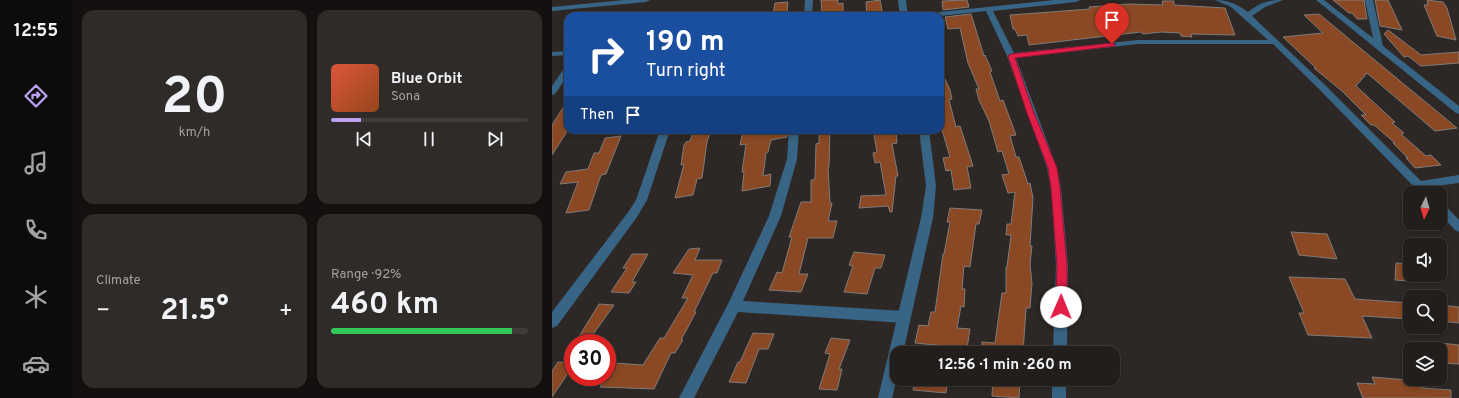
<!DOCTYPE html>
<meta charset="utf-8">
<style>
body{margin:0;font-family:Overpass,sans-serif;background:#2e2b29;color:#f1f3f6;height:100vh;display:flex;flex-direction:column;font-size:15px;white-space:nowrap}
*{box-sizing:border-box;margin:0}
p{font-size:13px;color:#a2a2a3}
.icon{flex:none;width:22px;height:22px;fill:none;stroke:currentColor;stroke-width:2;stroke-linecap:round;stroke-linejoin:round}
.map{position:relative;flex:1;overflow:hidden}
.sheet{display:flex;flex-direction:column;gap:10px;padding:10px;background:#13100f;width:480px}
.sheet>*{flex:none}
.hud{position:absolute;left:12px;top:12px;width:380px;height:122px;border-radius:12px;box-shadow:0 2px 6px #0003,0 0 0 1px #3f3c3b;background:#1a4fa0;color:#fff;overflow:hidden}
.needle{width:26px;rotate:185deg}
.controls{position:absolute;left:851px;top:186px;display:grid;gap:8px}
.controls a{display:grid;place-items:center;width:44px;height:44px;border-radius:8px;background:#221e1c;box-shadow:0 2px 6px #0003,0 0 0 1px #3f3c3b;font-size:20px}
.speed{position:absolute;left:12px;top:334px;display:flex;gap:8px;font-size:20px;font-weight:700;text-align:center}
.speed>*{display:grid;place-content:center;width:52px;height:52px;border-radius:50%;background:#221e1c;box-shadow:0 2px 6px #0003,0 0 0 1px #3f3c3b;line-height:1}
.speed .limit{border:6px solid #d22;background:#fff;color:#111}
.pin{position:absolute;display:grid;place-items:center;width:34px;height:34px;color:#fff;margin:-41px -17px;border-radius:50% 50% 50% 0;rotate:-45deg;box-shadow:0 0 4px #0007}
.pin .icon{rotate:45deg}
.me{position:absolute;width:44px;margin:-22px;rotate:1deg;stroke-linejoin:round;filter:drop-shadow(0 0 3px #0008)}
.turn{display:flex;align-items:center;gap:14px;height:84px;padding:0 16px;font-size:18px}
.turn .icon{width:52px;height:52px;stroke-width:2.5}
.turn b{display:block;font-size:28px;line-height:34px}
.then{display:flex;align-items:center;height:38px;padding:0 16px;background:#0003;gap:8px;font-size:15px}
.big{font-size:30px;font-weight:700;line-height:1.1}
.sheet .tile{flex:1;display:flex;flex-direction:column;justify-content:center;gap:6px;min-width:0;padding:0 14px;border-radius:12px;background:#2e2b29}
.sheet .dial{align-items:center;gap:0}
.dial b{font-size:52px;line-height:1}
.song{display:flex;align-items:center;gap:12px}
.cover{width:48px;height:48px;border-radius:6px;background:linear-gradient(135deg,hsl(10 70% 55%),hsl(20 70% 35%))}
.played{height:4px;border-radius:2px;background:linear-gradient(90deg,#bca0f2 15%,#3f3c3b 15%)}
.keys{display:flex;justify-content:space-around;direction:ltr}
.heat{display:flex;justify-content:space-between;align-items:center;font-size:22px;direction:ltr}
.charge{height:6px;border-radius:3px;background:linear-gradient(90deg,#34c759 92%,#3f3c3b 0)}
.sheet .tiles{flex:1;display:grid;gap:10px;grid-template-columns:repeat(2,1fr)}
.trip{position:absolute;left:338px;top:346px;width:230px;height:40px;border-radius:12px;background:#221e1c;box-shadow:0 2px 6px #0003,0 0 0 1px #3f3c3b;font-weight:700;line-height:40px;text-align:center}
main{display:flex;flex:1;min-height:0}
.dock{display:flex;flex-direction:column;width:72px;justify-content:space-around;align-items:center;background:#0e0c0b;color:#a2a2a3}
.dock .icon{width:28px;height:28px}
.dock .active{color:#bca0f2}
.dock b{font-size:18px;color:#f1f3f6}
.map>svg:first-child{display:block}
.building{fill:#8a4924;stroke:#807b78}
.lines{fill:none;stroke-linecap:round;stroke-linejoin:round}
.minor{fill:#386585;fill-rule:evenodd}
.tertiary{fill:#386585;fill-rule:evenodd}
.route{fill:#e11d48;stroke:#92132f}
</style>
<main>
<nav class="dock">
<b>12:55</b>
<svg class="icon active" aria-label="directions" viewBox="0 0 24 24"><path d="M12 3l9 9-9 9-9-9zM9 14v-3h6M13 9l2 2-2 2"/></svg>
<svg class="icon" aria-label="music" viewBox="0 0 24 24"><path d="M9 18V5l10-2v13"/><circle cx="6" cy="18" r="3"/><circle cx="16" cy="16" r="3"/></svg>
<svg class="icon" aria-label="phone" viewBox="0 0 24 24"><path d="M5 4h4l2 5-3 2q2 4 5 5l2-3 5 2v4C11 20 4 13 5 4z"/></svg>
<svg class="icon" aria-label="climate" viewBox="0 0 24 24"><path d="M12 3v18M4 7l16 10M4 17L20 7"/></svg>
<svg class="icon" aria-label="car" viewBox="0 0 24 24"><path d="M5 17H2v-5l4-1 3-4h7l3 4 3 1v5h-3M9 17h6M6 11h13"/><circle cx="7" cy="17" r="2"/><circle cx="17" cy="17" r="2"/></svg>
</nav>
<section class="sheet">
<div class="tiles">
<div class="tile dial"><b>20</b><p>km/h</p></div>
<div class="tile">
<div class="song"><i class="cover"></i><div><b>Blue Orbit</b><p>Sona</p></div></div>
<div class="played"></div>
<div class="keys"><svg class="icon" aria-label="previous" viewBox="0 0 24 24"><path d="M18 5L8 12l10 7zM5 5v14"/></svg><svg class="icon" aria-label="pause" viewBox="0 0 24 24"><path d="M8 5v14M16 5v14"/></svg><svg class="icon" aria-label="next" viewBox="0 0 24 24"><path d="M6 5l10 7-10 7zM19 5v14"/></svg></div>
</div>
<div class="tile"><p>Climate</p>
<div class="heat"><a>−</a><b class="big">21.5°</b><a>+</a></div>
</div>
<div class="tile"><p>Range · 92%</p><b class="big">460 km</b><div class="charge"></div></div>
</div>
</section>
<div class="map">
<svg width="907" height="398" viewBox="0 0 907 398">
<rect width="100%" height="100%" fill="#2d2826"/>
<!-- building -->
<path class="building" d="M269 0H286V4L291 3V16H270Z
M328 0 331 16H315L314 2Z
M415 0 417 7 391 10 390 1Z
M781 0H812L815 19H805L800 13H797Z
M823 0H836L850 30 828 26Z
M875 0 891 2 895 8 904 40 885 36 872 5H876Z
M610 1H622V5L673 8 683 35 639 34 640 37 629 36 628 33 609 32 591 34 589 32 477 45 475 35 466 36 463 29H461L458 15 538 9 537 7 577 4 611 5Z
M236 2 235 14 221 15 223 3Z
M419 14 432 56 433 55 440 71 438 72 448 101 451 100 464 135 458 136 464 157H467L476 184 478 183 481 198 478 246H480L478 264 480 283 478 308H474L471 353H429L430 342 443 343 450 293H454V267H455L459 235H454L455 224H459L463 192 456 193 450 175 457 174 450 151 446 152 437 121 427 100 424 89H427L416 63 408 28 396 29 393 17Z
M767 14 905 128 883 131 815 73 804 86 843 122 840 123 852 133 849 134 874 156 879 155 889 165 863 168 854 158H856L841 143H843L822 125H819L809 115H814L790 91 762 68H764L731 37 771 33 752 15Z
M836 30 869 55 907 52V63L869 66 856 56 852 57 832 34Z
M388 68 398 90 400 99 397 100 404 127 408 126 421 166 415 167 419 188 402 190 399 170 394 171 391 158 398 157 388 123Z
M16 100V130L0 155V125Z
M142 130H159L155 142 150 178 145 179 141 195 123 198 132 164 129 165 132 145 134 142 138 141Z
M191 130H236L235 137 219 140 216 152 214 153 211 176 219 174 218 186 190 191 192 172H190L194 144 188 145Z
M275 130H278L277 167H276L278 203H280L276 221H285L281 238H256L247 274H256L249 292 217 290 225 272 230 273 240 237H237L249 202H259V180H262L263 177 264 144 267 143V131Z
M321 130H344L345 143 340 144 346 176H344L340 212H338L336 206 307 208 309 196 334 195 328 162 323 163 321 153 325 152Z
M69 136 54 174 49 175 37 210 14 213 26 182 8 184 14 172 36 169 42 153H47L53 138Z
M398 208 430 210 427 224H424L418 267 412 266 410 289H413L412 307 409 306 405 328 418 329 415 348 363 343 367 325 376 326 379 312H383L391 254H392L398 222H395Z
M739 232 775 234 785 259 747 255Z
M148 248 143 260H170L165 273H161L142 312H144L129 340H131L123 353H119L102 389 48 387 62 363 91 365 108 338H112L136 298H130L141 275 121 273 137 249Z
M302 252 333 255 329 268H323L315 294 292 292 301 266 297 265Z
M80 254H96L80 282H84L77 293 59 292 75 268H71Z
M844 263 858 264V281L843 280Z
M737 277 793 279 803 299 858 303V319L810 316 820 338 756 335 747 313H752Z
M47 304 62 305 35 343H23Z
M888 305 907 307V323L888 321Z
M201 333 222 334 216 349H207L194 383 177 382 186 362H188Z
M279 338 298 340 287 369H290L285 390 267 389 278 354 273 353Z
M888 343 907 345V364L888 363Z
M6 362 21 363V366L0 397V371Z
M820 377 868 381 871 388 899 390V398H811L805 383 823 384Z
M363 379H396L394 393 361 390Z
M441 379H468L467 398 440 396Z"/>
<g class="lines">
<!-- minor -->
<path class="minor" d="M72 0H98L94 2 0 11V7Z
M253 0H261L260 16H252Z
M503 0H528L524 2 441 11 462 53 586 40H716L679 7 663 0C677 0 685 4 696 12 707 3 716 0 731 0L713 7 700 16 773 85 869 181 907 175V183L876 187 880 193H868L767 89 721 44H586L464 58 505 168 509 188 516 265 515 353H501L504 265 499 188 495 168 455 56 434 11 388 16H365L369 14Z
M764 0H772L821 38 813 0H821L831 46 907 106V114L904 113Z
M16 51V55L0 56V52Z
M16 66V75L3 94 0 95V86L13 67Z
M108 130H118L95 200 85 217 5 326 0 328V312L77 211 84 200Z
M237 130H247L245 159 229 216 191 301 352 311 357 313 359 317 357 321 352 323 186 312 142 398H127L177 302 217 216 235 159Z
M888 203 892 204 907 220V232L903 230 888 214Z
M500 379H514V398H500Z"/>
<!-- tertiary -->
<path class="tertiary" d="M346 0H354L356 16H348Z
M367 130H377L384 186 381 218 351 353H345V378L340 398H326L369 218 374 186Z"/>
</g>
<!-- route -->
<path class="route" d="M560 43 563 44V46L463 58 482 113 505 168 508 188 515 265V307L513 310 509 312 505 310 504 307 505 265 499 188 496 168 475 113 456 56 459 54Z"/>
</svg>
<div class="controls">
<a><svg class="needle" viewBox="-14 -14 28 28"><path d="M0-13l5 13h-10z" fill="#e53935"/><path d="M0 13l5-13h-10z" fill="#a2a2a3"/></svg></a>
<a><svg class="icon" aria-label="sound" viewBox="0 0 24 24"><path d="M4 9h4l5-4v14l-5-4H4zM17 9q2 3 0 6"/></svg></a>
<a><svg class="icon" aria-label="search" viewBox="0 0 24 24"><circle cx="10" cy="10" r="6"/><path d="M15 15l6 6"/></svg></a>
<a><svg class="icon" aria-label="layers" viewBox="0 0 24 24"><path d="M12 4l9 5-9 5-9-5zM3 14l9 5 9-5"/></svg></a>
</div>
<div class="speed"><div class="limit">30</div></div>
<div class="pin" style="left:560px;top:44px;background:#d93025"><svg class="icon" aria-label="arrive" viewBox="0 0 24 24"><path d="M6 21V4h12l-3 4 3 4H6"/></svg></div>
<svg class="me" style="left:509px;top:307px" viewBox="-20 -20 40 40"><circle r="19" fill="#fff"/><path d="M0-13L10 11 0 6-10 11z" fill="#e11d48"/></svg>
<div class="trip">12:56 · 1 min · 260 m</div>
<div class="hud">
<div class="turn"><svg class="icon" aria-label="right" viewBox="0 0 24 24"><path d="M7 20v-9h11M14 6l5 5-5 5"/></svg><div><b>190 m</b>Turn right</div></div>
<div class="then">Then<svg class="icon" aria-label="arrive" viewBox="0 0 24 24"><path d="M6 21V4h12l-3 4 3 4H6"/></svg></div>
</div>
</div>
</main>
